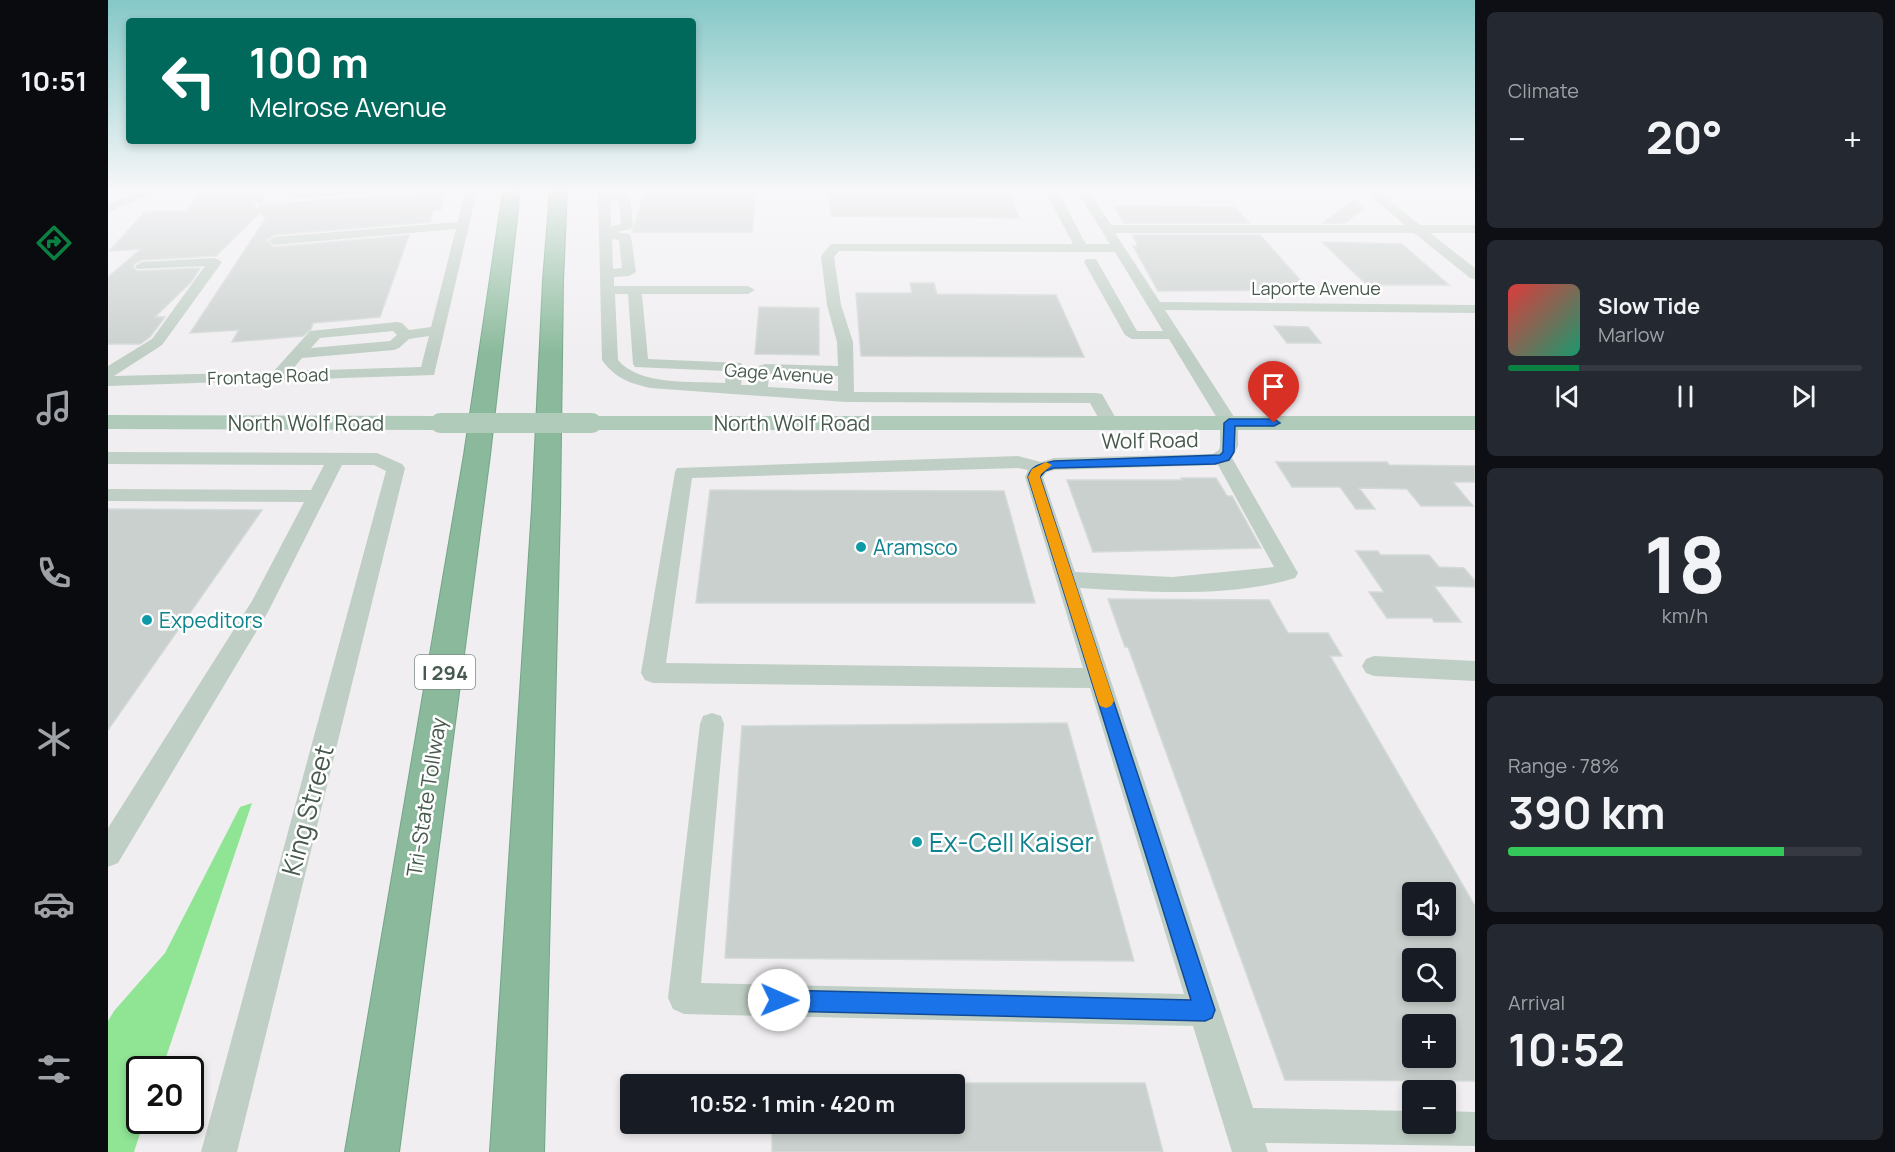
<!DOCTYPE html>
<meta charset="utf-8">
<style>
body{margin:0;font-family:Manrope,sans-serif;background:#242831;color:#f1f3f6;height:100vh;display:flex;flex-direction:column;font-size:22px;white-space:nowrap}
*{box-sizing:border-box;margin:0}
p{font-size:20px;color:#9ea1a6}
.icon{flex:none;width:33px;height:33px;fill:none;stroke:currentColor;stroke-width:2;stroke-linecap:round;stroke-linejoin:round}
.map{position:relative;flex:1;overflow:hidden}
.side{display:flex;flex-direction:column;gap:12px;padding:12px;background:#0d0f14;width:420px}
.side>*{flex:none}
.hud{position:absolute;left:18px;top:18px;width:570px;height:126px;border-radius:6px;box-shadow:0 3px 9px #0003;background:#00695c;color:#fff;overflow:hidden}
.fabs{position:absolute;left:1294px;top:882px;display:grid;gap:12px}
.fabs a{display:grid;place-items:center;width:54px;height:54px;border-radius:6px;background:#171b24;box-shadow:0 3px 9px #0003;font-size:30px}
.speed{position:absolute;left:18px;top:1056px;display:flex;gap:12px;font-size:30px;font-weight:700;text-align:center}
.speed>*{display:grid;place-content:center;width:78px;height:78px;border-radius:50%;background:#171b24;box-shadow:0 3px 9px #0003;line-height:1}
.speed .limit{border:3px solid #111;border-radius:9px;background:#fff;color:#111}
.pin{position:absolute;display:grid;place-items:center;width:51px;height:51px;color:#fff;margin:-62px -26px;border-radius:50% 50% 50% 0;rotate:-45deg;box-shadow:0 0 6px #0007}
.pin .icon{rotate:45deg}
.me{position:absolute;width:66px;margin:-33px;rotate:91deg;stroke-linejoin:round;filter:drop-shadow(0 0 4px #0008)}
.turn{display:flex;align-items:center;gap:21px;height:126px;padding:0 24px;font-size:27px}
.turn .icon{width:78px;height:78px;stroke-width:2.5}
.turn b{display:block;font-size:42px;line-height:51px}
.big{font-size:45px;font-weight:700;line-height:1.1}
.side .widget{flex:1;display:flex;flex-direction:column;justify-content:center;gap:9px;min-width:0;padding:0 21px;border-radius:9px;background:#242831}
.side .dial{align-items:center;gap:0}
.dial b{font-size:78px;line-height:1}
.song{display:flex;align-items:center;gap:18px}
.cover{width:72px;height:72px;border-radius:9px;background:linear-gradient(135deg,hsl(0 70% 55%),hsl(160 70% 35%))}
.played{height:6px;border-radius:3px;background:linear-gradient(90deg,#0b8043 20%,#363941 20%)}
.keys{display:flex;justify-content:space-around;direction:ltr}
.heat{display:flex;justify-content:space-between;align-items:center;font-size:33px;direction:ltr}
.charge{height:9px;border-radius:4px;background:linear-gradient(90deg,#34c759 78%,#363941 0)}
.trip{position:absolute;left:512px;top:1074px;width:345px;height:60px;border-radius:6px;background:#171b24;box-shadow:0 3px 9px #0003;font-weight:700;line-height:60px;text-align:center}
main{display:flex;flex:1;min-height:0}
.menu{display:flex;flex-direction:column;width:108px;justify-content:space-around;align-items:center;background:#090b0e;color:#9ea1a6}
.menu .icon{width:42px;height:42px}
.menu .selected{color:#0b8043}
.menu b{font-size:27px;color:#f1f3f6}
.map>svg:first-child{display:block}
.water{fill:#90e595}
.building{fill:#c9d0cd;stroke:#d3d9d7;stroke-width:1.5;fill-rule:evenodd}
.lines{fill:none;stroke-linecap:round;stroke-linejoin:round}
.highway-casing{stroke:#75a587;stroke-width:2}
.minor{fill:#c0cfc5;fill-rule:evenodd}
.major{fill:#b0cbba;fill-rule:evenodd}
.highway{fill:#8aba9b;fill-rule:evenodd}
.rail-casing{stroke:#b1b8b4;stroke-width:4.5}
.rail{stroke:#fff;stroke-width:3;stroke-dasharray:8;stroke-linecap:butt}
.major-bridge{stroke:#b0cbba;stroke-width:20}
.route{fill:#1a73e8;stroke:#114b97;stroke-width:1.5}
.slow{fill:#f59e0b}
.culture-dot{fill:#0f9aa8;stroke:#fff;stroke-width:2}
.labels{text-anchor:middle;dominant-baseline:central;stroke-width:5;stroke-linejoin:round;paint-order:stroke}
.far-street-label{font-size:18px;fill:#485a4e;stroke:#fff}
.shield{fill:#fff;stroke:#7f8c83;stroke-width:1.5}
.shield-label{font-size:20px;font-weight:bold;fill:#485a4e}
.street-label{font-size:21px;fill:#485a4e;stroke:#fff}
.culture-label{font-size:21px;fill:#0d838f;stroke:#fff;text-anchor:start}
.near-street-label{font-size:26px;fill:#485a4e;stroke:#fff}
.near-culture-label{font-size:26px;fill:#0d838f;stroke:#fff;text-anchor:start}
</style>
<main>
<nav class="menu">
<b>10:51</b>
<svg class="icon selected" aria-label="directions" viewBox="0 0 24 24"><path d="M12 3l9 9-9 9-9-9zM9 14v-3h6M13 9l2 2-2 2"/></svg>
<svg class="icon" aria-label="music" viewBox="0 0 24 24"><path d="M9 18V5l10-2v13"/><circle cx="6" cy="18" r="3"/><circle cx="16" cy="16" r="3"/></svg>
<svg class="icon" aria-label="phone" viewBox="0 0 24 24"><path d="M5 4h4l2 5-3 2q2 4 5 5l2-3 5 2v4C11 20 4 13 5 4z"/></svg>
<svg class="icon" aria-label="climate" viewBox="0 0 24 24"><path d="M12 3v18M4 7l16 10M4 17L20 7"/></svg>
<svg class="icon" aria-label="car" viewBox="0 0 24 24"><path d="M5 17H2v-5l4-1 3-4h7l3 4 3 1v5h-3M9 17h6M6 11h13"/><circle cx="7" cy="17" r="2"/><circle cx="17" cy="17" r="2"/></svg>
<svg class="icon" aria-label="filters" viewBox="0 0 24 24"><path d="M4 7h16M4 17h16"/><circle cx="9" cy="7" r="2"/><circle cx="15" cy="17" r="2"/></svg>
</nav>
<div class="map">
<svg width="1367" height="1152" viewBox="0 0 1367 1152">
<rect width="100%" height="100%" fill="#f0eef1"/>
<!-- water -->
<path class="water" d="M144 803 54 1069 32 1070V1120L36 1121 26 1152H0V1021L6 1011 57 953 132 807Z"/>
<!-- building -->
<path class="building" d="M94 191H155L146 205 338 192 333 210 325 211 322 222 166 235 158 240 166 247 301 235 272 317 205 323 203 329 195 336 124 342 131 330 82 333 158 218 152 213 108 256 34 260 26 264 25 267 29 271 92 268 84 281 47 317H57L42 337 32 344H0V277L33 249 1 251 37 212 78 211Z
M537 191H648L644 232H524Z
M737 191H900L911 218 723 216 720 192Z
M1247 199 1255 209 1237 223H1215Z
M1006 206 1127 207 1141 223H1016Z
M1024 235H1152L1201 290 1050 291 1025 246H1030Z
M1214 242 1294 244 1341 285H1259Z
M802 283H826L829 294 948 295 976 357 753 356 748 293H804Z
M651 307 711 308V355L647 354Z
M1166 326 1200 327 1213 343H1179Z
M1145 378H1170L1180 393 1154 392Z
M1168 462H1279L1281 465 1367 466V482H1345L1365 506H1313L1299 489 1251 488 1267 509H1248L1232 487H1184Z
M1073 478H1108L1119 496H1124L1153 548 985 552 959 480H1074Z
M602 490 896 491 927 603H588Z
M0 509 154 510 0 730Z
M1248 551H1270L1272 555H1321L1331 567 1356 568 1367 581V587L1326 586 1353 622H1326L1324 618H1279L1261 592H1276Z
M1000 599 1161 600 1180 633H1220L1234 656H1222L1367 906V1081L1177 1080 1020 647H1017ZM1305 892H1338V926H1305ZM1305 958H1338V992H1305ZM1305 1024H1338V1058H1305Z
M959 723 1026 961 617 958 634 726Z
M846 1083H1037L1055 1152H664V1124H846Z"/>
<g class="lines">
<defs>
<path id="highway" d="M395 191H412L382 455 291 1152H237L356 455Z
M442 191H459L455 281 452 509 436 1152H382L424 509 435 281Z"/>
</defs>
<!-- highway casing -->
<use href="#highway" class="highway-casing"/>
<!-- minor -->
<path class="minor" d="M35 191H52L0 212V204Z
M185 191H246L240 194 189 198 183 195Z
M357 191H369L326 375 0 386V366L44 339 97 266 29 269 27 266 34 262 107 258 114 262 54 345 6 376 165 372 202 331 289 322 294 323 301 330 323 327 348 229 166 245 160 241 166 237 350 222ZM285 331 289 335 282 341 203 348 212 338ZM321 336 313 367 183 371 194 358 286 350 291 348 301 339Z
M490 191 516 192 522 195 525 226 523 229 508 232 521 234 523 237 528 272 521 276 506 277V286H640L647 290 640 294H534L540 359 633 363 635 366 633 385H644L645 372 651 366 657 364 730 366 729 342 719 305 713 256 723 244H965L937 191H949L978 244H1002L969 191H981L1003 225H1297L1256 191H1269L1312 225H1367V233H1322L1367 268V279L1362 278 1306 233H1007L1052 302 1367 305V313L1057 310 1130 423V446L1124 458 1190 573 1187 578C1123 598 1039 592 972 588L1145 1108 1305 1111V1124H1338V1111L1367 1112V1146L1157 1143 1160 1152H1124L1085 1026 576 1014 565 1009 560 998 592 724 595 716 604 713 613 716 616 724 593 983 1076 994 982 688 545 683 537 680 533 673 567 472 569 468 910 456 933 462 946 458 1105 454 1111 450 1112 446V423L1061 339H1024L1017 335 976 262 978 259H988L1029 331H1055L1007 252 731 251 726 257 733 305 745 342 746 392 988 393 994 394 1010 422 1007 426H995L982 403 738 402 542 388C521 383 507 378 494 360ZM511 199 513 224 503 226 502 200ZM504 239 511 240 514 268 505 269ZM507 294H520L525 364 527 367 618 371 617 383C585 381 531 386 510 360ZM661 374 730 376V391L660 387ZM1110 465 1166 567 1064 577 967 572 935 477 939 472 947 470ZM910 468 920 470 917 477 975 668 558 663 584 478Z
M0 452 269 453 294 464 297 468 129 1152H93L278 471 266 465H234L160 612 10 863 0 867V828L144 601 196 502 0 501V489L203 490 216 465 0 464Z
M1266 656 1367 661V681L1266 676 1258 673 1254 666 1258 659Z"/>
<!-- major -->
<path class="major" d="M0 415 332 416 340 418 343 423 340 428 332 430 0 429Z
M484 416H1367V430H484L476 428 473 423 476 418Z"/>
<!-- highway -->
<use href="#highway" class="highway"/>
<defs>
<path id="rail" d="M147 209 159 191"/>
</defs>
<!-- rail casing -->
<use href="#rail" class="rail-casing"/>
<!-- rail -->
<use href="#rail" class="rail"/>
<!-- major-bridge -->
<path class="major-bridge" d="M332 423H484"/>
</g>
<!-- sky -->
<linearGradient id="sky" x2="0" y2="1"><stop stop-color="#85c8c7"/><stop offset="0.54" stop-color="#f8f7f9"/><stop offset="1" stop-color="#f8f7f9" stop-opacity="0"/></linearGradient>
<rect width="1367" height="353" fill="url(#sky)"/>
<!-- route -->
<path class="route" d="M1121 419H1166L1172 423 1166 426H1127L1126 452 1121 460 1107 464 946 468 937 471 932 477 1107 1010 1104 1018 1097 1021 671 1011 664 1008 661 1000 664 993 671 990 1083 1000 920 477C924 464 934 464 946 461L1112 455 1115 452 1116 423Z"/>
<!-- slow -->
<path class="slow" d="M938 462 944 465 933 474 932 477 1006 701 1003 706 998 708 992 706 990 701 920 477 924 469Z"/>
<!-- markers -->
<g class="culture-dot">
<circle cx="753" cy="547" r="6"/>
<circle cx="39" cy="620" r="6"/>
<circle cx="809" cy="842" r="6"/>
</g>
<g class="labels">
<!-- far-street labels -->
<g class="far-street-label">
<text x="1208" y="288">Laporte Avenue</text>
<text transform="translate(671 373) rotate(4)">Gage Avenue</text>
<text transform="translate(160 376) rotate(-2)">Frontage Road</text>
</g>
<!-- shield labels -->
<rect class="shield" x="307" y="655" width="60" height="34" rx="4.5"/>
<g class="shield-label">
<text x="337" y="672">I 294</text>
</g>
<!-- street labels -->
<g class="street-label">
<text x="198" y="423">North Wolf Road</text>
<text x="684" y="423">North Wolf Road</text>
<text transform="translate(1042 440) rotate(-1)">Wolf Road</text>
<text transform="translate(318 797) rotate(-81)">Tri-State Tollway</text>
</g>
<!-- culture labels -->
<g class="culture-label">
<text x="765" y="547">Aramsco</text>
<text x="51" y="620">Expeditors</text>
</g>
<!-- near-street labels -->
<g class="near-street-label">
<text transform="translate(199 810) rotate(-75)">King Street</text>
</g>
<!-- near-culture labels -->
<g class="near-culture-label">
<text x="821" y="842">Ex-Cell Kaiser</text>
</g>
</g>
</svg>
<div class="fabs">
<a><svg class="icon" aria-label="sound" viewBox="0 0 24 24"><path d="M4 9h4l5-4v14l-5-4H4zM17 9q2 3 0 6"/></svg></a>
<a><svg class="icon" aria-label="search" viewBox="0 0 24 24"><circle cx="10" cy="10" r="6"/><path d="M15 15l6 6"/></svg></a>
<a>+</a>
<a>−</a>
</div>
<div class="speed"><div class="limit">20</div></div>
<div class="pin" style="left:1166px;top:423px;background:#d93025"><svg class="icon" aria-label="arrive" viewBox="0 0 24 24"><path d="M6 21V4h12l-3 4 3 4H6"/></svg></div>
<svg class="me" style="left:671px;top:1000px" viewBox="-20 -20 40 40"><circle r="19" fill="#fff"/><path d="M0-13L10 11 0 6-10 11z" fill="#1a73e8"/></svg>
<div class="trip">10:52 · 1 min · 420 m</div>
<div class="hud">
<div class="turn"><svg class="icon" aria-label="left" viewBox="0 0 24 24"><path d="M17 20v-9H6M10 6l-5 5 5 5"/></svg><div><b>100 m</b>Melrose Avenue</div></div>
</div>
</div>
<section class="side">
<div class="widget"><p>Climate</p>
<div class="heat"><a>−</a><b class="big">20°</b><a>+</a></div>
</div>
<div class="widget">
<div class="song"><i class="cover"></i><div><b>Slow Tide</b><p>Marlow</p></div></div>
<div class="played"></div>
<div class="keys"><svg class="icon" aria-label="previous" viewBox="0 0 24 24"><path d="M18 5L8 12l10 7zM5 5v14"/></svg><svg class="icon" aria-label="pause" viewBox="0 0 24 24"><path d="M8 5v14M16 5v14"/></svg><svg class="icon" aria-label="next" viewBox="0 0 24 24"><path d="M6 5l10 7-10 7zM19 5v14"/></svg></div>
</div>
<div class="widget dial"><b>18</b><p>km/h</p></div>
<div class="widget"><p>Range · 78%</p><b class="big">390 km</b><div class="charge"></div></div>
<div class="widget"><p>Arrival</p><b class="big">10:52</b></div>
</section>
</main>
